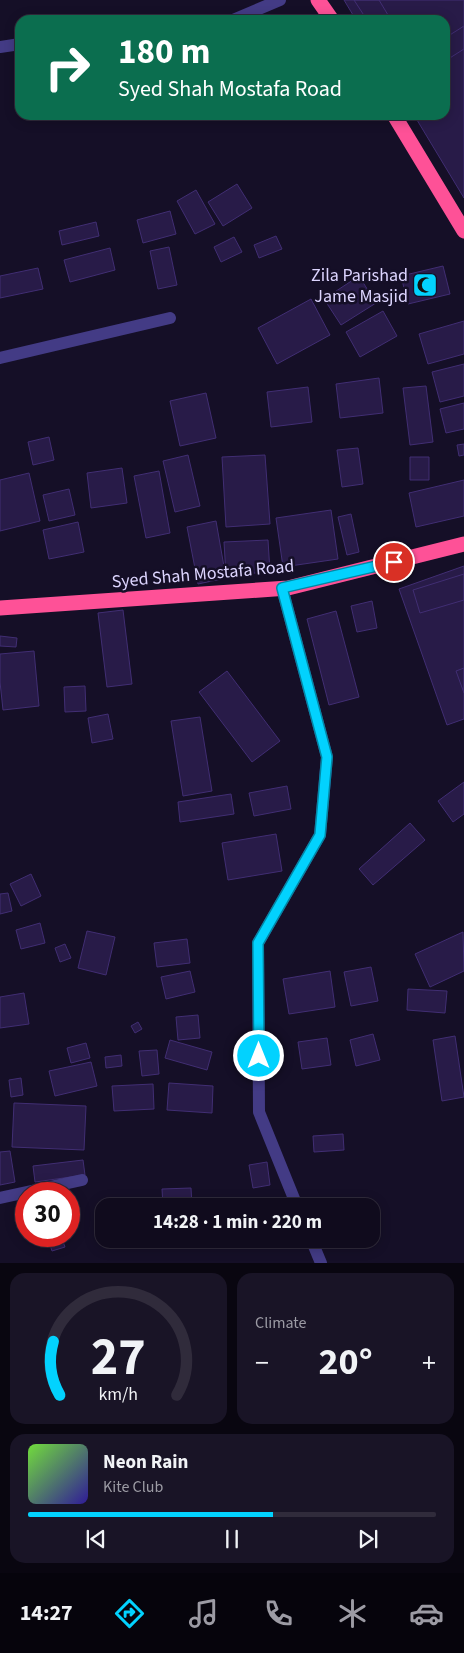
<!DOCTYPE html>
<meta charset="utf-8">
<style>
body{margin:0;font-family:"Source Sans 3",sans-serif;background:#191426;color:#f1f3f6;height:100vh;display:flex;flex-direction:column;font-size:19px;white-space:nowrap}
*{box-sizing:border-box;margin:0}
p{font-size:16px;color:#9c9ba4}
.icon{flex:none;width:28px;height:28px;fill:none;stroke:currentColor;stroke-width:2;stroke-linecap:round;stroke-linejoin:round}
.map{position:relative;height:1263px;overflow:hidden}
.drawer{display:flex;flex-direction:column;gap:10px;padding:10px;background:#090610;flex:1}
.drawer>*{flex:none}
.guide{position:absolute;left:15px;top:15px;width:435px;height:105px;border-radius:15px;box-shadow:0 2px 12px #0003,0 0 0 1px #302b3b;background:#0b6e4f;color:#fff;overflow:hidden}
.speed{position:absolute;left:15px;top:1182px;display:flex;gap:10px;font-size:25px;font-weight:700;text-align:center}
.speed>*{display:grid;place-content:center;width:65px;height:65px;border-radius:50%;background:#100b1d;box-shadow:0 2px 12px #0003,0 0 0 1px #302b3b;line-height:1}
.speed .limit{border:8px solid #d22;background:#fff;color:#111}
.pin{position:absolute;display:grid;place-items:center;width:42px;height:42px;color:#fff;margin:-21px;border:2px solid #fff;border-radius:50%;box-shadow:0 1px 5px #0007}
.me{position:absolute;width:55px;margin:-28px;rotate:0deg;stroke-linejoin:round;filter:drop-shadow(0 0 4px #0008)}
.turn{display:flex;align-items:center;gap:18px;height:105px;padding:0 20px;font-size:22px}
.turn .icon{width:65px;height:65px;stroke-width:2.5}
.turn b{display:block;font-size:35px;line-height:42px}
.big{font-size:38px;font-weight:700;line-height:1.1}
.drawer .widget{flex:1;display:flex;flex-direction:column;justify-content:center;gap:8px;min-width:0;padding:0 18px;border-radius:15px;background:#191426}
.drawer .dial{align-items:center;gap:0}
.dial svg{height:130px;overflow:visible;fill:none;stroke:#302b3b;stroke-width:7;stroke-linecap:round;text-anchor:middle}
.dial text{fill:#f1f3f6;stroke:none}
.song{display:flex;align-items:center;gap:15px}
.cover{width:60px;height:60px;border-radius:8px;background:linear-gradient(135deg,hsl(100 70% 55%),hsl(250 70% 35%))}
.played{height:5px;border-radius:2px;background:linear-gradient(90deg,#02d2fe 60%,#302b3b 60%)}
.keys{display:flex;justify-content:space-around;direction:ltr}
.heat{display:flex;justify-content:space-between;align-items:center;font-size:28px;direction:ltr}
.drawer .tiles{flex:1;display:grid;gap:10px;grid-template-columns:1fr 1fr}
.widget:last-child{grid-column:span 2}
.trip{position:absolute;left:95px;top:1198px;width:285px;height:50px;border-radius:15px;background:#100b1d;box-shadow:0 2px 12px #0003,0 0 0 1px #302b3b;font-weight:700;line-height:50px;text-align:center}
.dock{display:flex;height:80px;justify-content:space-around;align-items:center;background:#06040c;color:#9c9ba4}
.dock .icon{width:35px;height:35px}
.dock .current{color:#02d2fe}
.dock b{font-size:22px;color:#f1f3f6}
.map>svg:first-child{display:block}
.building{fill:#281b48;stroke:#412e73}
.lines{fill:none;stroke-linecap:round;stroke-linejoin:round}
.street{stroke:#433b85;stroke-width:12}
.highway{stroke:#fe5197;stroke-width:15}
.route-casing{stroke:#0188a5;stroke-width:12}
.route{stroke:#02d2fe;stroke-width:9}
.labels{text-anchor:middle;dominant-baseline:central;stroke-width:5;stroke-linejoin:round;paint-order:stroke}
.poi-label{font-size:18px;fill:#ddd5ff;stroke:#150f27;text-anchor:end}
.street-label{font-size:18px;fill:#ddd5ff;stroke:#150f27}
</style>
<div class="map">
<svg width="464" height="1263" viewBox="0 0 464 1263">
<rect width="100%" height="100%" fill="#150f27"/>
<!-- building -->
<path class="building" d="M344 0H464V198L414 115H445V20H356Z
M354 0H379L391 20H367Z
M464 26V49L445 61V38Z
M237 184 252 208 223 226 208 202Z
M196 190 215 224 195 234 177 201Z
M170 211 176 234 143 243 137 220Z
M96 222 99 236 62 245 59 231Z
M276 236 282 249 259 258 254 245Z
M234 237 242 252 221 262 214 247Z
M169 247 177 285 158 289 150 251Z
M110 248 115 270 70 282 64 260Z
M443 266 450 294 408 304 401 276Z
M38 268 43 289 0 298V276Z
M359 276 376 303 341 325 324 299Z
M311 299 330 335 277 364 258 328Z
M383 311 397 336 360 357 346 332Z
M464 321V354L428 364 419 334Z
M464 364V396L440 402 432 372Z
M379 378 383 413 340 418 336 384Z
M426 386 433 442 410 445 403 388Z
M308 387 312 422 271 427 267 392Z
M206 393 216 438 180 446 170 401Z
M464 403V429L446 433 440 409Z
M49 437 54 460 33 465 28 442Z
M464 444V455L459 456 457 445Z
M358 448 363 484 342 487 337 450Z
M188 455 200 506 175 512 163 461Z
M265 455 270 524 226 527 222 457Z
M410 457H429V480H410Z
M122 468 127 503 91 508 87 473Z
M159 471 170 533 146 538 134 476Z
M29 473 40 521 0 531V480Z
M464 480V516L416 527 409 493Z
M69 489 75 515 49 521 43 495Z
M331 510 338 559 283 567 276 518Z
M351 514 359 552 347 555 338 517Z
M216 521 226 578 198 584 187 527Z
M78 522 84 552 49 559 43 530Z
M268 540 270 572 226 575 224 542Z
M464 566V719L447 725 399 589Z
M464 574V600L420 613 413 590Z
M372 601 377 628 357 632 351 606Z
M123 610 132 684 107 687 98 613Z
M336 611 359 697 329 705 307 619Z
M0 636 17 638 16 647 0 646Z
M34 651 39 706 3 710 0 682V654Z
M464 668V693L456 671Z
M227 671 280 741 252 762 199 692Z
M85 686 86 711 65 712 64 687Z
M108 714 113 739 92 743 88 718Z
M200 717 212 791 183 796 171 721Z
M464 782V814L453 822 438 801Z
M287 786 291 809 254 816 249 793Z
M231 794 234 814 180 822 178 802Z
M410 823 425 840 373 885 359 869Z
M276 834 282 871 228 880 222 843Z
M31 874 41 896 21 906 10 884Z
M8 893 12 911 0 914V894Z
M40 923 45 943 21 949 16 930Z
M87 931 115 937 106 975 78 968Z
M463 932 464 971 430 987 415 954Z
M187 939 190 963 157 967 154 943Z
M65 944 71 958 60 962 55 948Z
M371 967 378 1001 351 1006 344 972Z
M190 971 195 992 166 999 161 977Z
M330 971 335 1007 289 1014 283 979Z
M408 989 447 991 445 1013 407 1010Z
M24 993 29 1024 0 1028V997Z
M198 1015 200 1038 178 1040 176 1017Z
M138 1022 142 1029 135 1033 131 1026Z
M373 1034 380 1060 356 1066 350 1040Z
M455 1036 464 1097 442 1101 433 1040Z
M327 1038 331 1065 302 1069 298 1042Z
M170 1040 212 1052 207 1070 165 1058Z
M86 1043 90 1058 71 1063 67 1048Z
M157 1050 159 1074 142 1076 139 1051Z
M121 1055 122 1066 106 1068 105 1057Z
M91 1062 97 1086 55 1096 49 1071Z
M21 1078 23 1095 11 1097 9 1080Z
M169 1083 213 1086 212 1113 167 1110Z
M153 1084 154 1109 114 1111 112 1086Z
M14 1103 86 1106 84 1150 12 1147Z
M343 1134 344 1150 314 1152 313 1136Z
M10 1151 15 1182 0 1185V1152Z
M83 1160 85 1175 35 1182 33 1166Z
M267 1162 270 1185 253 1188 249 1165Z
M191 1188 192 1206H163L162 1189Z
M255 1203V1206H225V1205Z
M47 1236H61L65 1247 52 1251Z
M227 1239H256L257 1244 227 1246Z"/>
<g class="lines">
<!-- street -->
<path class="street" d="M233 20 280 0
M0 47 20 44
M0 358 170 318
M282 588 327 757 320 835 258 943 259 1112 297 1206
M0 1198 82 1180
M311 1239 321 1263"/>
<!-- highway -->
<path class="highway" d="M318 0 332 20
M394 115 464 231
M0 608 288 588 464 544"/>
</g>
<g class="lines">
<defs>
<path id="route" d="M259 1056 258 943 320 835 327 757 282 588 394 562"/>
</defs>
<!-- route casing -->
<use href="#route" class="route-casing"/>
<!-- route -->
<use href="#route" class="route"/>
</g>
<!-- icons -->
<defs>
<symbol id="mosque-square" viewBox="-11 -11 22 22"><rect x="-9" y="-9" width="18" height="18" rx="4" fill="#02d2fe" stroke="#150f27"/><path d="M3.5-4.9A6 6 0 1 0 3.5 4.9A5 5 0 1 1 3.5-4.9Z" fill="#111"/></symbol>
</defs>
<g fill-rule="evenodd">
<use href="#mosque-square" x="411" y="271" width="28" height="28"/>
</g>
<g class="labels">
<!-- poi labels -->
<g class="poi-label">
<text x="408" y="275">Zila Parishad<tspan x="408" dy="21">Jame Masjid</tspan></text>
</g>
<!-- street labels -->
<g class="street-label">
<text transform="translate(203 574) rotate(-5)">Syed Shah Mostafa Road</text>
</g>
</g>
</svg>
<div class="speed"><div class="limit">30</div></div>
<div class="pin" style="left:394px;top:562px;background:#d93025"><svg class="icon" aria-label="arrive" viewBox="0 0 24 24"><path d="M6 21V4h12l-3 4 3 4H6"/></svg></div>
<svg class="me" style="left:259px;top:1056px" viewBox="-20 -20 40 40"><circle r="17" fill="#02d2fe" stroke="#fff" stroke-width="3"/><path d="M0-11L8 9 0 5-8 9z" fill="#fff"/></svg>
<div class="trip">14:28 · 1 min · 220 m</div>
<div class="guide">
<div class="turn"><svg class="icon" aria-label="right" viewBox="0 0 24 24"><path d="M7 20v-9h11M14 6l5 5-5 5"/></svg><div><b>180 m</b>Syed Shah Mostafa Road</div></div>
</div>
</div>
<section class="drawer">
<div class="tiles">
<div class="widget dial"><svg viewBox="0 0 100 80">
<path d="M14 69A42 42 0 1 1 86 69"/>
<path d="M14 69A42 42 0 0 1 10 36" stroke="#02d2fe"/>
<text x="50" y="56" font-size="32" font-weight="700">27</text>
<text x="50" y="72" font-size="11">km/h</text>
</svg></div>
<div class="widget"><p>Climate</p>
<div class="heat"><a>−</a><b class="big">20°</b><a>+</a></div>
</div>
<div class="widget">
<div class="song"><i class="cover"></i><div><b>Neon Rain</b><p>Kite Club</p></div></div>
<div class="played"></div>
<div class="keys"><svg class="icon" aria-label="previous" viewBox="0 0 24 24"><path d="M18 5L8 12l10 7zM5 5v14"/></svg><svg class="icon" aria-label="pause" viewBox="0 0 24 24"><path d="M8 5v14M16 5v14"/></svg><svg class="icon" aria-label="next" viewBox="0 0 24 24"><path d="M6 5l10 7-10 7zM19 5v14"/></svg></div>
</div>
</div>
</section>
<nav class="dock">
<b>14:27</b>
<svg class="icon current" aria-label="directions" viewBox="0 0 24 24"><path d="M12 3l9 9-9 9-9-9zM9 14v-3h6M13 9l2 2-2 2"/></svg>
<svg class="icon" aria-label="music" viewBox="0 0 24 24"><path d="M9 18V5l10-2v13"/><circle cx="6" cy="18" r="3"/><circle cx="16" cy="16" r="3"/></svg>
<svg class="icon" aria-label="phone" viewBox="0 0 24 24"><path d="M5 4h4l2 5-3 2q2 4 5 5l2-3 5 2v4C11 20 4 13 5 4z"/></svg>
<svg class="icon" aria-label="climate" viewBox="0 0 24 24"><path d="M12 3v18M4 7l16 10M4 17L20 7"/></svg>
<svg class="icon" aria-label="car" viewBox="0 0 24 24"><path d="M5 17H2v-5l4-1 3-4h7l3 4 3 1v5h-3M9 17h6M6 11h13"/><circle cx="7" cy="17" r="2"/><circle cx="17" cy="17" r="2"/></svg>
</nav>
